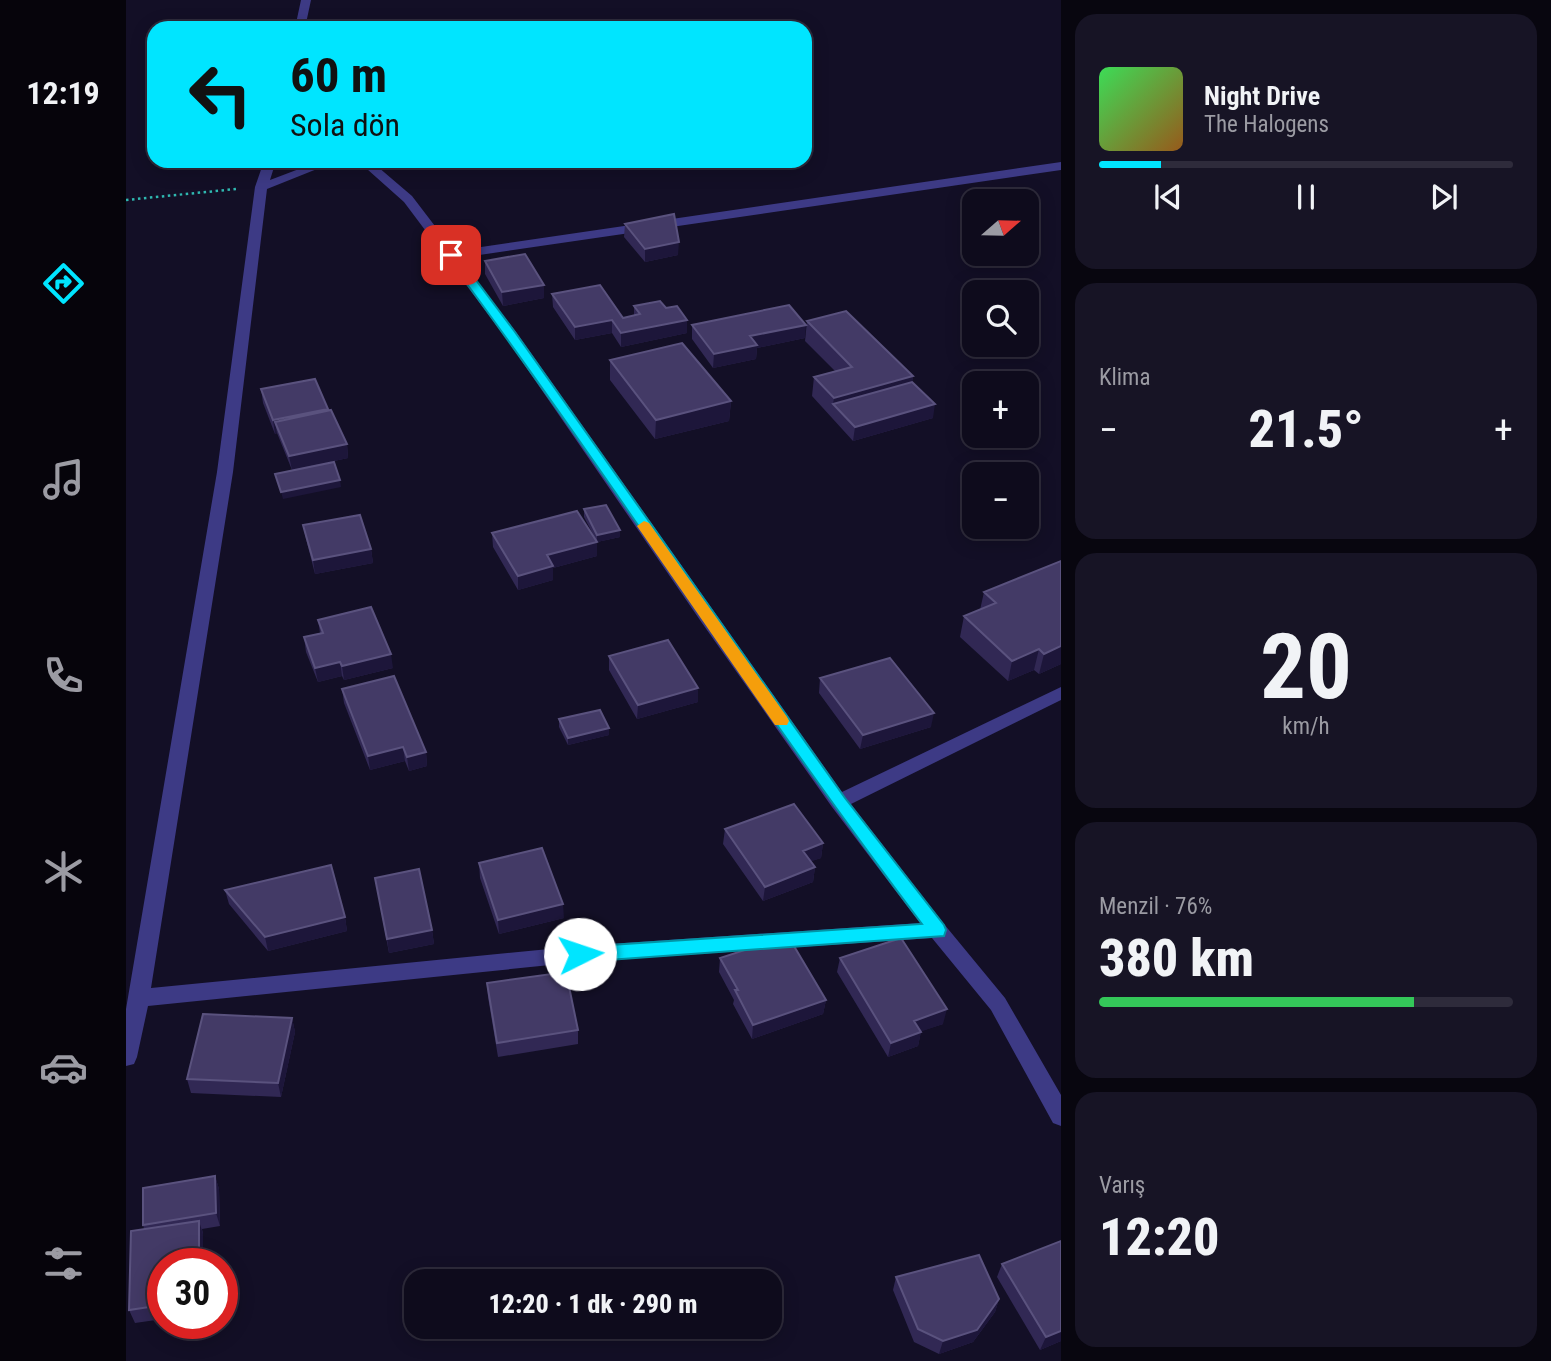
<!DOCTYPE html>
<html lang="tr">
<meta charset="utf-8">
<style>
body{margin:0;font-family:"Roboto Condensed",sans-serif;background:#171425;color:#f1f3f6;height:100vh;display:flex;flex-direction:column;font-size:26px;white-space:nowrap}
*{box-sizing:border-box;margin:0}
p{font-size:23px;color:#9b9ba3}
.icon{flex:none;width:38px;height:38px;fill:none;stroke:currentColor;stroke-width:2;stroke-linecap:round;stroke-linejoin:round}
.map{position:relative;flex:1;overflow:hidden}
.sheet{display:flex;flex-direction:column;gap:14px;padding:14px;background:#08060f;width:490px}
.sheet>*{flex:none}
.hud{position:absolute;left:21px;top:21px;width:665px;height:147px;border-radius:21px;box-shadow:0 4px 18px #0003,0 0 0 2px #2e2b3b;background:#00e5ff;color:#111;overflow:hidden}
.needle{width:46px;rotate:70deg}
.tools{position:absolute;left:836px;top:189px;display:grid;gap:14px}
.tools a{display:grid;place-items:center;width:77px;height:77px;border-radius:14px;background:#0e0b1c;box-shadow:0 4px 18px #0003,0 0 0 2px #2e2b3b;font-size:35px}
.speed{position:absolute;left:21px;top:1248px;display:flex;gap:14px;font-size:35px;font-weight:700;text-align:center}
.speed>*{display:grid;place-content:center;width:91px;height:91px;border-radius:50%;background:#0e0b1c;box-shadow:0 4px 18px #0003,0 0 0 2px #2e2b3b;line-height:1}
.speed .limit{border:10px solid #d22;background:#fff;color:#111}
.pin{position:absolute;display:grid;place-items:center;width:60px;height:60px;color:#fff;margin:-30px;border-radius:14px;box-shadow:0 4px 10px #0006}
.me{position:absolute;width:77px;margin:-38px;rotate:86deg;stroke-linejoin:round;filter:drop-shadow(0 0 5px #0008)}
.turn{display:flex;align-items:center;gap:24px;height:147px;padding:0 28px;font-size:32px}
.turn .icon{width:91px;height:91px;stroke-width:2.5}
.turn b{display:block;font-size:49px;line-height:60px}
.big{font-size:52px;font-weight:800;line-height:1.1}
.sheet .tile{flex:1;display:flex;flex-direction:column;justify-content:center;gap:10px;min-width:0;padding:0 24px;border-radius:21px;background:#171425}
.sheet .dial{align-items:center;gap:0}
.dial b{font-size:91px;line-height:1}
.song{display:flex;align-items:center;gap:21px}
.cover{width:84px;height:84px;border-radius:10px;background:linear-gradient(135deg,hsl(130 70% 55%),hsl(30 70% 35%))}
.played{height:7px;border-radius:4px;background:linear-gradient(90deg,#00e5ff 15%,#2e2b3b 15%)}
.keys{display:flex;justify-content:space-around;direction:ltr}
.heat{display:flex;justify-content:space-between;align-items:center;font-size:38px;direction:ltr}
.charge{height:10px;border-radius:5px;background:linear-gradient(90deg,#34c759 76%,#2e2b3b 0)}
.trip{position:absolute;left:278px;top:1269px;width:378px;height:70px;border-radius:21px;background:#0e0b1c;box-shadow:0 4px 18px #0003,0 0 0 2px #2e2b3b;font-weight:800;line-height:70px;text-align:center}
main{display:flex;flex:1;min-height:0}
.dock{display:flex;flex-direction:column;width:126px;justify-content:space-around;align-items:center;background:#06040b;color:#9b9ba3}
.dock .icon{width:49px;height:49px}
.dock .current{color:#00e5ff}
.dock b{font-size:32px;color:#f1f3f6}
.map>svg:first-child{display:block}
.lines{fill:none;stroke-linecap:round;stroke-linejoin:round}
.path{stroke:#2fb8b0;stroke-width:2.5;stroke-dasharray:2.5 3.5;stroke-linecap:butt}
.minor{fill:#3d3a85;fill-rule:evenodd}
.wall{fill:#312854}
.shaded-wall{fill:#1d163a}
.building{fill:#433a66;stroke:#5a527e;stroke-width:2}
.route{fill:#00e5ff;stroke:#0095a6;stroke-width:2}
.slow{fill:#f59e0b}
</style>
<main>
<nav class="dock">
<b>12:19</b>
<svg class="icon current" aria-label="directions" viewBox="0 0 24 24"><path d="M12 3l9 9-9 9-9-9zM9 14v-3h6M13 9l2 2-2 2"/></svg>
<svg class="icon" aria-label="music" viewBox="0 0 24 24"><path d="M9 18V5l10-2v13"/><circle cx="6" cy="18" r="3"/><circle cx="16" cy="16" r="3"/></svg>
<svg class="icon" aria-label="phone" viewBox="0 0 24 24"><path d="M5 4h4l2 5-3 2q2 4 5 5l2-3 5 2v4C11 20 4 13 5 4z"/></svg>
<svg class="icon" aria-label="climate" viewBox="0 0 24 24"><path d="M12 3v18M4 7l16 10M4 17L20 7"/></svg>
<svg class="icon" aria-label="car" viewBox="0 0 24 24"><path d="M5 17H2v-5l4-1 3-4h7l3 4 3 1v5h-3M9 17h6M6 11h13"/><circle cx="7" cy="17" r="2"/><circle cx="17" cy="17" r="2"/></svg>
<svg class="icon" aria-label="filters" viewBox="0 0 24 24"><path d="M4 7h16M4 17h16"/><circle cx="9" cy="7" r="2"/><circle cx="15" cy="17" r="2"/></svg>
</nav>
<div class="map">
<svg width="935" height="1361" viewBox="0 0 935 1361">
<rect width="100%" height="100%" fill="#130f26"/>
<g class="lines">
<!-- path -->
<path class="path" d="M0 200 110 189"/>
<!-- minor -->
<path class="minor" d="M175 0H185L179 28H169Z
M138 161H150L144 180 194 161H211L141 189 107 472 25 988 454 946 794 923 706 807 576 623 380 338 278 202 232 161H245L286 196 328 251 935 162V170L333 258 390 332 716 792 935 687V700L725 804 818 924 879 998 935 1095V1126L927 1123 865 1010 806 938 454 962 22 1006 11 1057 8 1064 0 1066V1009L91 472 129 187Z"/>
</g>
<!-- wall -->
<path class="wall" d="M499 224 552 255 519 262 498 237Z
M359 261 418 285V298L377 306 359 274Z
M426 294 497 318 508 316V306L561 333 495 347 486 333 449 340 427 307Z
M681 321 787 376 786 382 807 418 727 441 686 396 688 377 709 371 679 341Z
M566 325 679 338 631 348 630 359 587 368 566 339Z
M484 360 605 401 603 421 529 439 484 380Z
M135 389 202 409 221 444 222 458 166 470 151 433 149 434 137 403Z
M458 509 494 530V537L471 542 458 517Z
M177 525 245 549 247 563 189 574 180 539Z
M366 533 471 542V556L427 568V580L392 590 367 547Z
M935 561V664L913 674 908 670 882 681 834 637 838 616 854 610 858 592Z
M192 620 267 668 218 680 216 676 192 682 180 652 178 637 194 633Z
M483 656 572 702 511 719 483 670Z
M694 678 805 727 734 749 693 693Z
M216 689 300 752 301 766 283 771 279 761 244 770 218 703Z
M433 719 483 728V735L442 745 433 727Z
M599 829 697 843 695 858 685 861 689 867 687 882 637 901 597 844Z
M353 863 438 918 373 934 354 878Z
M249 878 306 930 308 944 263 953Z
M99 890 219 917 221 931 142 951 103 904Z
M594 958 700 1000 697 1014 626 1039 607 1004 608 1000 593 972Z
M714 958 817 1024 795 1031 792 1046 762 1057 711 972Z
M361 983 452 1030V1044L372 1057 362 997Z
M166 1018 169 1032 155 1097 65 1093 61 1079Z
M89 1176 93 1189 94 1226 76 1229 77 1234 37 1264V1319L9 1323 3 1310 18 1229 17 1225Z
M935 1241V1341L914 1350 871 1277 876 1264Z
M770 1277 873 1299 869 1312 847 1342 813 1354 788 1342 767 1290Z"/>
<!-- shaded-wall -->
<path class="shaded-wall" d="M553 242 552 255 519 262V249Z
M418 285V298L377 306 376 292Z
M486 320V333L449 340V327Z
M561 320V333L495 347V333Z
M680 325 679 338 631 348 630 359 587 368 588 354 624 336Z
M787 376 784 396 707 404 708 398Z
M605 401 603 421 529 439 530 420Z
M809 404 807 418 727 441 729 427Z
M202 409 203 423 149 422 151 433 149 434 147 420Z
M221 444 222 458 166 470 163 456Z
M214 480 215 487 157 499 155 492Z
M494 530V537L471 542V535Z
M471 542V556L427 568V580L392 590V576L421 555Z
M245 549 247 563 189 574 187 560Z
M935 646V664L913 674 918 654Z
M913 649 908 670 882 681 886 661Z
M265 654 267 668 218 680 216 666Z
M214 662 216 676 192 682 189 668Z
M572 688V702L511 719 512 705Z
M808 713 805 727 734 749 737 735Z
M483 728V735L442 745V738Z
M277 747 279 761 244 770 242 756Z
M300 752 301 766 283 771 281 757Z
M697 843 695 858 675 865 677 851Z
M689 867 687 882 637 901 639 887Z
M437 904 438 918 373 934 372 920Z
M219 917 221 931 142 951 139 937Z
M306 930 308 944 263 953 261 939Z
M700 1000 697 1014 626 1039 627 1025Z
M821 1009 817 1024 785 1035 788 1021Z
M166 1018 169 1032 155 1097 152 1083Z
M795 1032 792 1046 762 1057 765 1043Z
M89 1176 93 1189 94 1226 90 1213Z
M73 1221 77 1234V1264H73Z
M873 1299 869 1312 847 1342 813 1354 817 1341Z
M935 1331V1341L914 1350 920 1337Z"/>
<!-- building -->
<path class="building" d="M548 214 553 242 519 249 499 224Z
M399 254 418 285 376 292 359 261Z
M474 285 497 318 514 314 508 306 534 301 540 308 551 306 561 320 495 333 486 320 449 327 426 294Z
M663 305 680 325 624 336 631 345 588 354 566 325Z
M720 311 787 376 708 398 688 377 726 367 681 321Z
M556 343 605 401 530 420 484 360Z
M189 379 202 409 147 420 135 389Z
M786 382 809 404 729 427 707 404Z
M205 410 221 444 163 456 149 422Z
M208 462 214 480 155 492 149 474Z
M480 505 494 530 471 535 458 509Z
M451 511 471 542 421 555 427 566 392 576 366 533Z
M234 515 245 549 187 560 177 525Z
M935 561V646L918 654 913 649 886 661 838 616 870 603 858 592Z
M245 607 265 654 216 666 214 662 189 668 178 637 197 633 192 620Z
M542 640 572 688 512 705 483 656Z
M764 658 808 713 737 735 694 678Z
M268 676 300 752 281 757 277 747 242 756 216 689Z
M474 710 483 728 442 738 433 719Z
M668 804 697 843 677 851 689 867 639 887 599 829Z
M416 848 437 904 372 920 353 863Z
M205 865 219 917 139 937 99 890Z
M293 869 306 930 261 939 249 878Z
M662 936 700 1000 627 1025 609 990H612L594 958Z
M775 938 821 1009 788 1021 795 1032 765 1043 714 958Z
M440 972 452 1030 371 1043 361 983Z
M77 1014 166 1018 152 1083 61 1079Z
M89 1176 90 1213 17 1225V1188Z
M73 1221V1264H37V1305L3 1310 5 1231Z
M935 1241V1331L920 1337 876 1264Z
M853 1255 873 1299 851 1330 817 1341 792 1329 770 1277Z"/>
<!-- route -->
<path class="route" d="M325 251 329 252 389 332 719 798 818 925 820 930 818 936 454 962 447 960 444 954 447 949 454 947 796 924C631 707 484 476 321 257V252Z"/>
<!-- slow -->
<path class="slow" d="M518 521 523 523 661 717 663 721 661 725H649L511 526Z"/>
</svg>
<div class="tools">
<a><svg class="needle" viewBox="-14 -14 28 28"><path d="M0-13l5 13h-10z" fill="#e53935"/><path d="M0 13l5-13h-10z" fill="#9b9ba3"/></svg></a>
<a><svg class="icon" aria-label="search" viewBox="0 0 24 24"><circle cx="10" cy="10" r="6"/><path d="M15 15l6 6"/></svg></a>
<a>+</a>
<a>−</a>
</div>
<div class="speed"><div class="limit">30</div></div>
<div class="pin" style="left:325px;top:255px;background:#d93025"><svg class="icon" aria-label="arrive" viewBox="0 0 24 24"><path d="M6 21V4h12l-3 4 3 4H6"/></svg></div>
<svg class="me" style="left:454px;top:954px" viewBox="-20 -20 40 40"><circle r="19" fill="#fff"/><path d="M0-13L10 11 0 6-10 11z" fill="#00e5ff"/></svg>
<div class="trip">12:20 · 1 dk · 290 m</div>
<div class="hud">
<div class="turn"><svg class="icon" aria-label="left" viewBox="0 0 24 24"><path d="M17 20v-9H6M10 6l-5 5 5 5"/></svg><div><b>60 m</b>Sola dön</div></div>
</div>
</div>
<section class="sheet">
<div class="tile">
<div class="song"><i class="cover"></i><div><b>Night Drive</b><p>The Halogens</p></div></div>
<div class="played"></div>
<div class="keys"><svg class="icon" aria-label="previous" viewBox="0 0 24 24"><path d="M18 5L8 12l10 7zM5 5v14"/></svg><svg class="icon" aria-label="pause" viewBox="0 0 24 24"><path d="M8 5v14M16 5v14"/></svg><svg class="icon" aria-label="next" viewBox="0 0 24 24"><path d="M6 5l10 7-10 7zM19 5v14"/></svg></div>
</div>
<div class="tile"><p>Klima</p>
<div class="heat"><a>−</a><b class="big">21.5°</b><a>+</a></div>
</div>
<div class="tile dial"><b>20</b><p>km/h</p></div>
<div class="tile"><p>Menzil · 76%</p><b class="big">380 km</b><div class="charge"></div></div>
<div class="tile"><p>Varış</p><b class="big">12:20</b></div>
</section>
</main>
